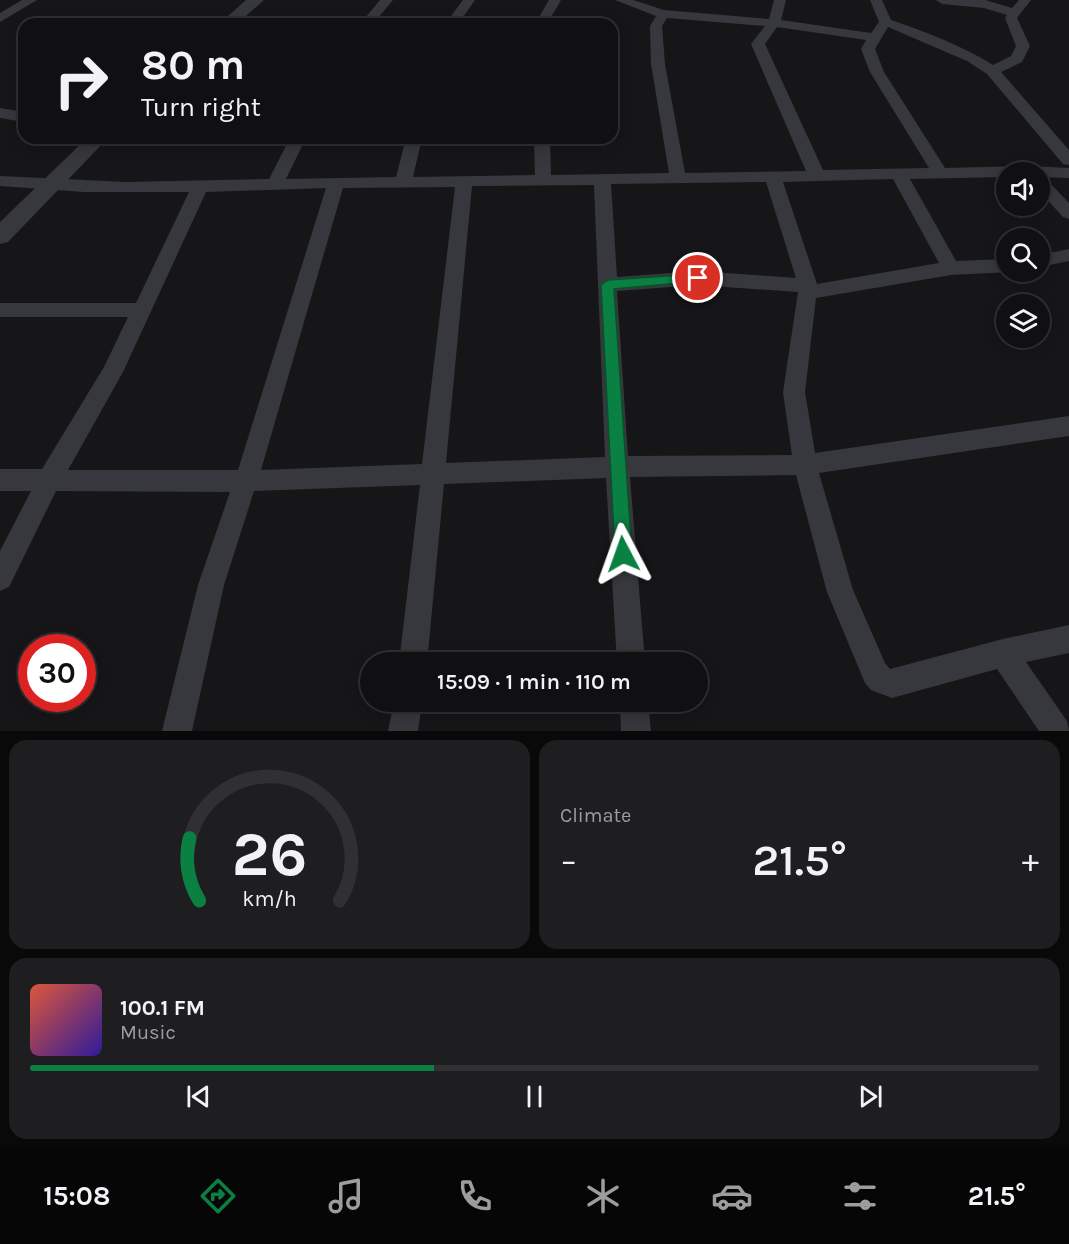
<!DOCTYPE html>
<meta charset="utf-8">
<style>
body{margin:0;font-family:Karla,sans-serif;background:#1e1e20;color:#f1f3f6;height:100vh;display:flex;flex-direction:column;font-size:22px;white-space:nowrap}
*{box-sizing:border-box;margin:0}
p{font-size:20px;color:#9c9d9f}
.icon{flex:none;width:33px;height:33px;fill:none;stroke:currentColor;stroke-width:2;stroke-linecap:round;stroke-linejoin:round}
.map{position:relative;height:731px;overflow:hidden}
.details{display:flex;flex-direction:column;gap:9px;padding:9px;background:#09090a;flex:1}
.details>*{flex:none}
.hud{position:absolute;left:18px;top:18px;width:600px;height:126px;border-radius:18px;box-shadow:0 3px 15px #0003,0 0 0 2px #303032;background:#101012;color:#f1f3f6;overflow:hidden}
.buttons{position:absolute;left:996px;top:162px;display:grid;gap:12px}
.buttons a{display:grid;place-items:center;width:54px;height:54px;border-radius:50%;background:#101012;box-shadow:0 3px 15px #0003,0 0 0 2px #303032;font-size:30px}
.speed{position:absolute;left:18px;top:634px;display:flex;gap:12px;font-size:30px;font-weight:700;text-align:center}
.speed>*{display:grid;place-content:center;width:78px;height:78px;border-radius:50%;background:#101012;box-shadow:0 3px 15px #0003,0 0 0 2px #303032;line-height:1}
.speed .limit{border:9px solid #d22;background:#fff;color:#111}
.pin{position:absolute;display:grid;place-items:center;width:51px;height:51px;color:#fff;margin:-26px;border:3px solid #fff;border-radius:50%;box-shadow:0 2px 6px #0007}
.me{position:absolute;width:66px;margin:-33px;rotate:356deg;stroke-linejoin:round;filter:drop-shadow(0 0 4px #0008)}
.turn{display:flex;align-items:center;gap:21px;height:126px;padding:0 24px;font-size:27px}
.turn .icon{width:78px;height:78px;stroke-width:2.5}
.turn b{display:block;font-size:42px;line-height:51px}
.big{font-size:45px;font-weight:600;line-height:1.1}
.details .widget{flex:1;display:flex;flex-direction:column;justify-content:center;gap:9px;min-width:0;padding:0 21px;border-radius:18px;background:#1e1e20}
.details .dial{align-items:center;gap:0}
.dial svg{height:156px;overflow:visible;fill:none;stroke:#303032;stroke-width:7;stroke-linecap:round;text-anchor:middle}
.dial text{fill:#f1f3f6;stroke:none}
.song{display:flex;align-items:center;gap:18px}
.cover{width:72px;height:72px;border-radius:9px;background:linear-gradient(135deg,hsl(10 70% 55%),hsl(250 70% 35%))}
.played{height:6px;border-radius:3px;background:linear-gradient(90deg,#0b8043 40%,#303032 40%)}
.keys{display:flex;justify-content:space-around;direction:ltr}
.heat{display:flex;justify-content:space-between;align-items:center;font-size:33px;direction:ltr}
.details .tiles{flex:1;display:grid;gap:9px;grid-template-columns:1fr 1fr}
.widget:last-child{grid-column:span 2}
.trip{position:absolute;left:360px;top:652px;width:348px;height:60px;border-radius:30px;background:#101012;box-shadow:0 3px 15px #0003,0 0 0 2px #303032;font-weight:600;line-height:60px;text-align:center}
.dock{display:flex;height:96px;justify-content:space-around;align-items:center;background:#060607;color:#9c9d9f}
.dock .icon{width:42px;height:42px}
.dock .current{color:#0b8043}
.dock b{font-size:27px;color:#f1f3f6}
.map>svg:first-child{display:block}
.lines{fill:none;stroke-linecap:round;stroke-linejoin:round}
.minor{fill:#37383d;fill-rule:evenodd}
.tertiary{fill:#37383d;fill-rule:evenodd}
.route{fill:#0b8043;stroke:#07532c;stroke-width:1.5}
</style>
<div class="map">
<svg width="1069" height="731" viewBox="0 0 1069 731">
<rect width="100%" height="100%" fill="#161618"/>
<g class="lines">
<!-- minor -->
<path class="minor" d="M22 0H37L0 22V13Z
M380 0H393L373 24H360Z
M463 0H475L458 24H445Z
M549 0H561L547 24H535Z
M615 0H633L664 10 769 19 774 0H786L781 20 871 33 879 22 870 0H882L891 20C926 32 961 45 993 65L1011 56 1016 46 1005 18 1007 15 984 8 942 4 936 0H985L1012 8 1019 0H1031L1017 18 1030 46 1022 62 1001 72 1069 150V165L1063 164 987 74 967 61 888 27 875 49 884 72 945 168 1029 166 1069 168V178L1040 177V172H1006V177L910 179 956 261 1006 259V272H1010L951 275 816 298 805 392 815 453 1069 416V436L819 473 853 590 885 663 890 669 1003 639 1069 625V653L1026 662 1067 721 1069 731H1039L997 669 892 698 871 690 865 683 827 592 796 475 630 477 645 663H617L606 478 444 484 427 663H399L420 485 254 491 224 585 192 731H162L198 585 230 492 56 491 9 587 0 591V551L31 491H0V469H42L104 367 128 317H0V303H136L189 192H84L0 186V176L126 182 269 179 290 138H306L286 179 396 177 406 138H422L413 177 535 175 534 138H550L551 175 669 173 651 64 650 26 656 16ZM667 18 765 26 751 44 806 171 685 173 665 64 662 26ZM777 27 866 40 861 49 870 72 929 168 823 170 765 44ZM893 179 939 263 817 284 783 182ZM766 182 796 278 697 271 617 277 611 184ZM594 185 605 457 446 463 472 186ZM455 187 422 464 261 470 343 188ZM326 188 238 470H68L123 372 206 192ZM697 285 798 292 783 392 792 455 628 456 617 291Z
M0 108 24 112V122L0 118Z
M1040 178 1046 179 1069 203V219L1063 217 1040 192Z
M1069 249V261L1040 267V255Z
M394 702H422L418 731H388Z
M620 702H648L651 731H621Z"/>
<!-- tertiary -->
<path class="tertiary" d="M246 0H264L237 24H219Z
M87 138H108L8 242 0 244V222Z"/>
</g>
<!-- route -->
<path class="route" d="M698 274 702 275 704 278 702 281 614 289 632 554 629 560 623 562 618 560 615 554 601 285 608 280Z"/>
</svg>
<div class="buttons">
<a><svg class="icon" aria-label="sound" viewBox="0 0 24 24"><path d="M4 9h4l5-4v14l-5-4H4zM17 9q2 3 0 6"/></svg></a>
<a><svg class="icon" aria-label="search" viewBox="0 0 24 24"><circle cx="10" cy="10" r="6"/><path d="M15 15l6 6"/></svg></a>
<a><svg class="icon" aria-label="layers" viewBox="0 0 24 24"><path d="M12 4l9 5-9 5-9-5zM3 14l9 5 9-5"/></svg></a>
</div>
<div class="speed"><div class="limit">30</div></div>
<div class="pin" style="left:698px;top:278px;background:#d93025"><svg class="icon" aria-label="arrive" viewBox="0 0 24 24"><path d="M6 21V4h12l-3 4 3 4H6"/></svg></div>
<svg class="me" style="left:623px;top:554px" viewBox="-20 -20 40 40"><path d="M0-17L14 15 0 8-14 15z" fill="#0b8043" stroke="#fff" stroke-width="4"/></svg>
<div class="trip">15:09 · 1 min · 110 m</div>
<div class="hud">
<div class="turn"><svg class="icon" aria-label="right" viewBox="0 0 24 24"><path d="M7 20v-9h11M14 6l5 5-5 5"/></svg><div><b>80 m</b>Turn right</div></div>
</div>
</div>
<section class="details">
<div class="tiles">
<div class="widget dial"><svg viewBox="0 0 100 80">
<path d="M14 69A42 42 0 1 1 86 69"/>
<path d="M14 69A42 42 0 0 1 9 37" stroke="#0b8043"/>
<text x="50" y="56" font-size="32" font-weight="700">26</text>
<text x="50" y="72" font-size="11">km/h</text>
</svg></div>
<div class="widget"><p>Climate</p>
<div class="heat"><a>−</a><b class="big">21.5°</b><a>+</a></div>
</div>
<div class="widget">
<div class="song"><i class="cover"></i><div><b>100.1 FM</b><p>Music</p></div></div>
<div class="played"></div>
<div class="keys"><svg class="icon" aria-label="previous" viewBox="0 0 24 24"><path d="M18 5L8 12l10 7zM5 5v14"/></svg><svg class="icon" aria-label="pause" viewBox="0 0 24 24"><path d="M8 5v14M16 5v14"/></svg><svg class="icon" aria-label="next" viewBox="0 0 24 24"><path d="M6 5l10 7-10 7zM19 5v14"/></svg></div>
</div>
</div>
</section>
<nav class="dock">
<b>15:08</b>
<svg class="icon current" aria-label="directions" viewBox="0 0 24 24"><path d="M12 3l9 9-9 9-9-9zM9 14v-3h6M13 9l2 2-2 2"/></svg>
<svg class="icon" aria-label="music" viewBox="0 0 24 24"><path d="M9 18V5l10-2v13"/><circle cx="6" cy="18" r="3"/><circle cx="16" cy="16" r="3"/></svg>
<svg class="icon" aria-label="phone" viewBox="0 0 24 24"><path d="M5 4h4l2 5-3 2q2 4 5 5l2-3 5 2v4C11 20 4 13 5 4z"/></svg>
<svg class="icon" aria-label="climate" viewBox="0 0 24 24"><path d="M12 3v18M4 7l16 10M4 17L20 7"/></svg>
<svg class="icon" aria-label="car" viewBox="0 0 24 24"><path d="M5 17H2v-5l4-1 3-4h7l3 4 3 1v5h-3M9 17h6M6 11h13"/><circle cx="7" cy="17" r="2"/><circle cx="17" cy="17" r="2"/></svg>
<svg class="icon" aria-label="filters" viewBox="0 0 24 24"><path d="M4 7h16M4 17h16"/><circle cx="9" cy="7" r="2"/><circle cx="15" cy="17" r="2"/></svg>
<b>21.5°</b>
</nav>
